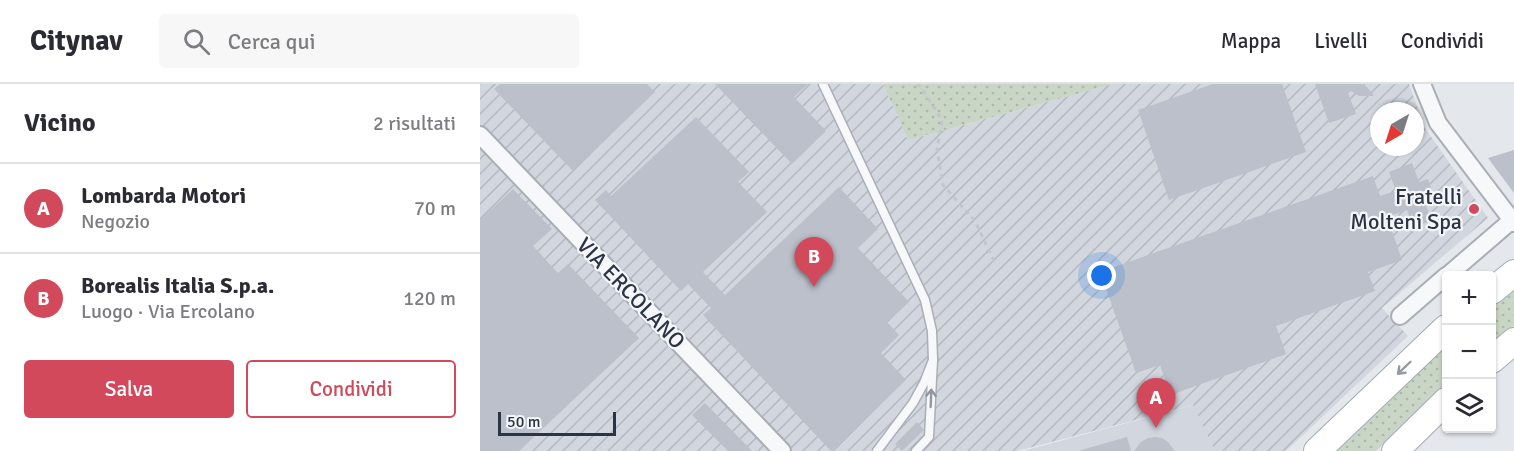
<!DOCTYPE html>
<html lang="it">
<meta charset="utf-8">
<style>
body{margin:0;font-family:Signika,sans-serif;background:#f7f7f7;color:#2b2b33}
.controls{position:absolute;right:18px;bottom:18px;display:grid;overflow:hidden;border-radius:6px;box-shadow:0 2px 4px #0004}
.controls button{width:54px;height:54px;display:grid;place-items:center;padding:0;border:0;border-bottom:2px solid #e1e1e2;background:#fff;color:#2b2b33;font:30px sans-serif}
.compass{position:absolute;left:890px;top:18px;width:54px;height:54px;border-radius:50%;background:#fff;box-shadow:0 2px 4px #0004;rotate:219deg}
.scale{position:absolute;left:18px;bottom:15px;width:118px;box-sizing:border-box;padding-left:6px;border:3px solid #2b3445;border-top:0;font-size:16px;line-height:21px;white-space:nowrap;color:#2b3445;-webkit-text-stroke:4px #f4f6f9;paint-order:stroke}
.you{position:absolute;left:622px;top:192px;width:21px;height:21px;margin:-15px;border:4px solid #fff;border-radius:50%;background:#1a73e8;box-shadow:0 0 0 9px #1a73e833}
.badge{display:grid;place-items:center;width:39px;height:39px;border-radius:50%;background:#d1495b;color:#fff;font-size:20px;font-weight:700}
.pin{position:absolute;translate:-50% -50px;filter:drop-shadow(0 2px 3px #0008)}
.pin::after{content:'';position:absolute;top:32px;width:21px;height:18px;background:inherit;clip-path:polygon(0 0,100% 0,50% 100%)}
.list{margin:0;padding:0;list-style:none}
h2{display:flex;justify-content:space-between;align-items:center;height:78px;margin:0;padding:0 24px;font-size:26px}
h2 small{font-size:20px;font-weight:400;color:#7c7c81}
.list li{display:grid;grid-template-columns:39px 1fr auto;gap:18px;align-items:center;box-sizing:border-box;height:90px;padding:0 24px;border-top:2px solid #e1e1e2}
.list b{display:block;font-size:22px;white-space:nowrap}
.list p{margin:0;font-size:20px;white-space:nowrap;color:#7c7c81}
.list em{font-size:20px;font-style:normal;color:#7c7c81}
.actions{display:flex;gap:12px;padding:18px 24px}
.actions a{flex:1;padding:14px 0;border:2px solid #d1495b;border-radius:6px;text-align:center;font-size:21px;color:#d1495b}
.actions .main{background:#d1495b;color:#fff}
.icon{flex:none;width:33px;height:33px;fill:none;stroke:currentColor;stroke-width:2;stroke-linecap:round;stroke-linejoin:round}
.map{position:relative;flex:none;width:1034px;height:367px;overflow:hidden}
header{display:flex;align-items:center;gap:36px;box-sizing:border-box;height:84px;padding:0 30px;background:#fff;border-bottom:2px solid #e1e1e2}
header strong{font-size:28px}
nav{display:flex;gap:33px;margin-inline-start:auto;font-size:21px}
.search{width:420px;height:54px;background:#f7f7f7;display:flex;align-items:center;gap:15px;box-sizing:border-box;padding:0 21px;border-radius:6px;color:#7c7c81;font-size:22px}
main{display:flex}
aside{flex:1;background:#fff}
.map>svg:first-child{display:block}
.built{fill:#d2d6de}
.industrial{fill:url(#industrial-furrows);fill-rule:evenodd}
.grass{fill:url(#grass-dots)}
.building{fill:#bbc0ca}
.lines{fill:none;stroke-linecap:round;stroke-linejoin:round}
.lane-casing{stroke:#a9aeb7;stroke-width:11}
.street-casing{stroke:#a9aeb7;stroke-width:20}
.primary-casing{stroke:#a3abb8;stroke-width:28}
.path{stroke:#c2c5cb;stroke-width:3;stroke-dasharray:4.5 4.5;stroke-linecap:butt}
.lane{stroke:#f7f8fa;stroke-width:8}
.street{stroke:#f7f8fa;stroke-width:16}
.primary{stroke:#fff;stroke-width:26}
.oneway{stroke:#959aa2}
.oneway2{stroke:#9196a0}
.poi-dot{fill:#d1495b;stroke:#f4f6f9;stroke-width:2}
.labels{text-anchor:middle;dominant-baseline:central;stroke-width:4.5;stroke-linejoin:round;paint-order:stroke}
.poi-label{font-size:22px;fill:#2b3445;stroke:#f4f6f9;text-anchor:end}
.street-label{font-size:22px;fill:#2b3445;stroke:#f4f6f9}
</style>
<header>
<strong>Citynav</strong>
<div class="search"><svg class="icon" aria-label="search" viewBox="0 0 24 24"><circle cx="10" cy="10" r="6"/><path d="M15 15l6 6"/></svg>Cerca qui</div>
<nav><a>Mappa</a><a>Livelli</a><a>Condividi</a></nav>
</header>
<main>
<aside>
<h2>Vicino<small>2 risultati</small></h2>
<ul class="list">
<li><span class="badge">A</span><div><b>Lombarda Motori</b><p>Negozio</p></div><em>70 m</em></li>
<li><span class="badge">B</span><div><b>Borealis Italia S.p.a.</b><p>Luogo · Via Ercolano</p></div><em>120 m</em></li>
</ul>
<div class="actions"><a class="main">Salva</a><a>Condividi</a></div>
</aside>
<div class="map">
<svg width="1034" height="367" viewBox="0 0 1034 367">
<defs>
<pattern id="industrial-furrows" width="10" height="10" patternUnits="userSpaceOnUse" patternTransform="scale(1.5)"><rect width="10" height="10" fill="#d2d6de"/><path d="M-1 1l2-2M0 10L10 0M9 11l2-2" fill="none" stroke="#b4b8c0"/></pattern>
<pattern id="grass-dots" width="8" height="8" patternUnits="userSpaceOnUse" patternTransform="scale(1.5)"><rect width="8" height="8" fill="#c9d6c5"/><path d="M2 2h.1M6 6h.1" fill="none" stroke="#adb8ab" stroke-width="1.8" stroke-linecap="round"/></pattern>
</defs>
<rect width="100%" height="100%" fill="#e4e7ec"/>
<!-- built -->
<polygon class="built" points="714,321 735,367 543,367"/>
<!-- industrial -->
<path class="industrial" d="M0,0H403L428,56L633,0H929L945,44L1008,134L902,224L928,252L806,367H735L713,321L537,367H0ZM899,27H935V63H899Z"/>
<!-- grass -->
<g class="grass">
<polygon points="403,0 633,0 428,56"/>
<polygon points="1034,199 1034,242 1012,261 1012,218"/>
<polygon points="966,256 966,300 896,367 850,367"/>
</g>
<!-- building -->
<g class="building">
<polygon points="20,0 167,0 175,8 93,87 14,5"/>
<polygon points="235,0 328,0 314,13 346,47 312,80"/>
<polygon points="733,0 802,0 826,68 689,116 658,26"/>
<polygon points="835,0 881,0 887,3 894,12 879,12 875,10 872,7 868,9 876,30 849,39"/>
<polygon points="216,33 269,88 258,98 287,128 223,188 245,211 359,103 398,145 378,164 429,218 407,238 419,251 401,269 426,296 351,367 223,231 231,224 208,200 201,207 115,116 126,106 131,112"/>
<polygon points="1034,66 1034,109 1008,74"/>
<polygon points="932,79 939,98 948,95 956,117 946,121 951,137 933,143 927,126 907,133 922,176 888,188 895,207 796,242 806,270 690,311 680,281 656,289 620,188 893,92 900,112 916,107 909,88"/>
<polygon points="33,105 72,145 53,162 78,189 88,180 159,254 39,367 0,367 0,136"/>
<polygon points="225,319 272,367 248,367 212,331"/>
<polygon points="437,338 444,346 422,367 415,360"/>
<polygon points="647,353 651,367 601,367 601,366"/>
<polygon points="675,353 682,354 688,358 695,367 654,367 661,358 668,354"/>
</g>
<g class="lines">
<!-- lane casing -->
<g class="lane-casing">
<g id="lane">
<polyline points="343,0 445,216 452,247 453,276"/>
<polyline points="397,367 433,319 444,299 453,276 449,353 436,367"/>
</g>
</g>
<!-- street casing -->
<g class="street-casing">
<g id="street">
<polyline points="942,0 958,39 1034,139"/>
<polyline points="0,51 302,367"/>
<polyline points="967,192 1032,136"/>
<polyline points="920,232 966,192"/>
</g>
</g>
<!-- primary casing -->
<g class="primary-casing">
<g id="primary">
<polyline points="1012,207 1034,189"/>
<polyline points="1012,276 1034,257"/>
<polyline points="837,367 966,244"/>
<polyline points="915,367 966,317"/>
</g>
</g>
<!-- path -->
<polyline class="path" points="437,0 442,5 462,36 457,65 463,101 495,137 514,177"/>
<!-- lane -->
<use href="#lane" class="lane"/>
<!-- street -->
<use href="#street" class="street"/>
<!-- primary -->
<use href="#primary" class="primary"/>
</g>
<!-- one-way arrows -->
<defs><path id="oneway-shaft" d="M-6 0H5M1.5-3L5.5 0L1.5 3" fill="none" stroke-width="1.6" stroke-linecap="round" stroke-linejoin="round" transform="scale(1.5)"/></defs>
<use class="oneway" href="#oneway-shaft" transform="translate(924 284) rotate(136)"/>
<use class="oneway2" href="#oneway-shaft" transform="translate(451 314) rotate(-88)"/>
<!-- markers -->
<circle class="poi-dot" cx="994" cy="125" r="6"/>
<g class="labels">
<!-- poi labels -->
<g class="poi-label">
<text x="982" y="112">Fratelli<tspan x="982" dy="25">Molteni Spa</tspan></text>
</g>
<!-- street labels -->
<g class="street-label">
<text transform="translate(151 209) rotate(46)">VIA ERCOLANO</text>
</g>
</g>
</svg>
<div class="controls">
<button>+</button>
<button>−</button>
<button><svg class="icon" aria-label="layers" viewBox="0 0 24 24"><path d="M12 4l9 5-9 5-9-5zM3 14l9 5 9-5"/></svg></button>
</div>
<svg class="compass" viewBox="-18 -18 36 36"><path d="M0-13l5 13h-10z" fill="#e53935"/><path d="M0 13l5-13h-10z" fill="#7c7c81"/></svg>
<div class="scale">50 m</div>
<div class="you"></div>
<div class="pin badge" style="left:676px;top:344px">A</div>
<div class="pin badge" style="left:334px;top:203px">B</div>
</div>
</main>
